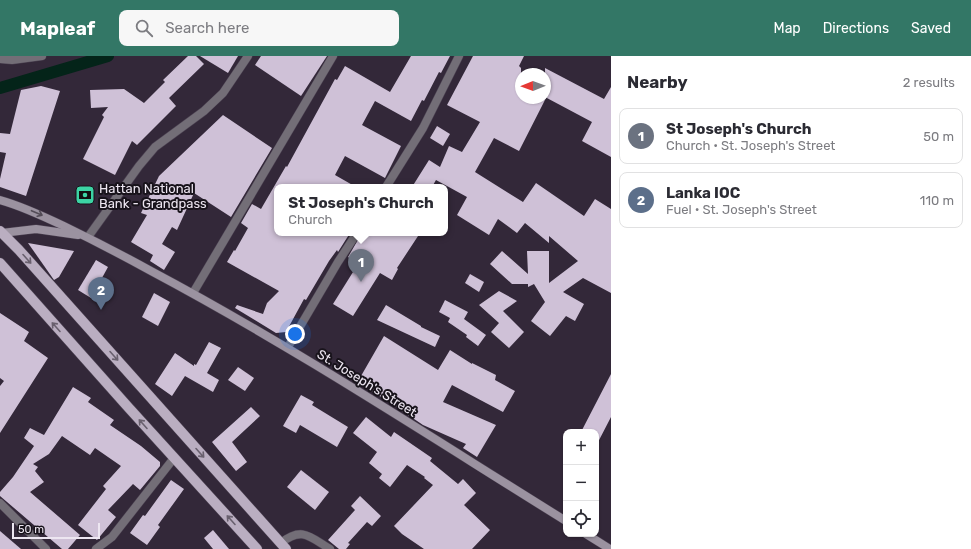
<!DOCTYPE html>
<meta charset="utf-8">
<style>
body{margin:0;font-family:Rubik,sans-serif;background:#f7f7f7;color:#2b2b33}
.controls{position:absolute;right:12px;bottom:12px;display:grid;overflow:hidden;border-radius:8px;box-shadow:0 1px 3px #0004}
.controls button{width:36px;height:36px;display:grid;place-items:center;padding:0;border:0;border-bottom:1px solid #e1e1e2;background:#fff;color:#2b2b33;font:20px sans-serif}
.compass{position:absolute;left:515px;top:12px;width:36px;height:36px;border-radius:50%;background:#fff;box-shadow:0 1px 3px #0004;rotate:269deg}
.scale{position:absolute;left:12px;bottom:10px;width:88px;box-sizing:border-box;padding-left:4px;border:2px solid #ede6f1;border-top:0;font-size:11px;line-height:14px;white-space:nowrap;color:#ede6f1;-webkit-text-stroke:3px #18131b;paint-order:stroke}
.you{position:absolute;left:295px;top:278px;width:14px;height:14px;margin:-10px;border:3px solid #fff;border-radius:50%;background:#1a73e8;box-shadow:0 0 0 6px #1a73e833}
.badge{display:grid;place-items:center;width:26px;height:26px;border-radius:50%;background:#376;color:#fff;font-size:13px;font-weight:700}
.pin{position:absolute;translate:-50% -33px;filter:drop-shadow(0 1px 2px #0008)}
.pin::after{content:'';position:absolute;top:21px;width:14px;height:12px;background:inherit;clip-path:polygon(0 0,100% 0,50% 100%)}
.popup{position:absolute;left:274px;top:128px;width:174px;height:52px;box-sizing:border-box;display:grid;place-content:center;border-radius:8px;background:#fff;filter:drop-shadow(0 1px 3px #0005);font-size:13px;white-space:nowrap;color:#7c7c81}
.popup b{font-size:15px;color:#2b2b33}
.popup::after{content:'';position:absolute;left:50%;top:100%;margin-left:-8px;border:8px solid transparent;border-top-color:#fff}
.list{margin:0;padding:0;list-style:none}
h2{display:flex;justify-content:space-between;align-items:center;height:52px;margin:0;padding:0 16px;font-size:17px}
h2 small{font-size:13px;font-weight:400;color:#7c7c81}
.list li{display:grid;grid-template-columns:26px 1fr auto;gap:12px;align-items:center;box-sizing:border-box;height:56px;margin:0 8px 8px;padding:0 8px;border:1px solid #e1e1e2;border-radius:8px}
.list b{display:block;font-size:15px;white-space:nowrap}
.list p{margin:0;font-size:13px;white-space:nowrap;color:#7c7c81}
.list em{font-size:13px;font-style:normal;color:#7c7c81}
.icon{flex:none;width:22px;height:22px;fill:none;stroke:currentColor;stroke-width:2;stroke-linecap:round;stroke-linejoin:round}
.map{position:relative;flex:none;width:611px;height:493px;overflow:hidden}
header{display:flex;align-items:center;gap:24px;box-sizing:border-box;height:56px;padding:0 20px;background:#376;color:#fff}
header strong{font-size:19px}
nav{display:flex;gap:22px;margin-inline-start:auto;font-size:14px}
.search{width:280px;height:36px;background:#f7f7f7;display:flex;align-items:center;gap:10px;box-sizing:border-box;padding:0 14px;border-radius:8px;color:#7c7c81;font-size:15px}
main{display:flex}
aside{flex:1;background:#fff}
.map>svg:first-child{display:block}
.lines{fill:none;stroke-linecap:round;stroke-linejoin:round}
.canal{stroke:#042419;stroke-width:12}
.building{fill:#cfc1d7}
.minor-casing{stroke:#4d4353;stroke-width:9}
.tertiary-casing{stroke:#4d4353;stroke-width:9}
.secondary-casing{stroke:#4d4353;stroke-width:9}
.primary-casing{stroke:#4d4353;stroke-width:11}
.minor{stroke:#736e77;stroke-width:8}
.tertiary{stroke:#736e77;stroke-width:8}
.secondary{stroke:#9b92a0;stroke-width:8}
.primary{stroke:#baaec1;stroke-width:10}
.oneway{stroke:#534c57}
.oneway2{stroke:#69606e}
.labels{text-anchor:middle;dominant-baseline:central;stroke-width:4;stroke-linejoin:round;paint-order:stroke}
.poi-label{font-size:13px;fill:#ede6f1;stroke:#18131b;text-anchor:start}
.street-label{font-size:13px;fill:#ede6f1;stroke:#18131b}
</style>
<header>
<strong>Mapleaf</strong>
<div class="search"><svg class="icon" aria-label="search" viewBox="0 0 24 24"><circle cx="10" cy="10" r="6"/><path d="M15 15l6 6"/></svg>Search here</div>
<nav><a>Map</a><a>Directions</a><a>Saved</a></nav>
</header>
<main>
<div class="map">
<svg width="611" height="493" viewBox="0 0 611 493">
<rect width="100%" height="100%" fill="#332839"/>
<g class="lines">
<!-- canal -->
<polyline class="canal" points="0,32 108,0"/>
</g>
<!-- building -->
<g class="building">
<polygon points="188,0 196,0 204,8 169,42 176,50 137,89 132,85 115,119 83,103 104,61 102,59 108,51 91,52 90,34 124,33 144,47 165,26 163,24"/>
<polygon points="200,0 238,0 228,17"/>
<polygon points="261,0 327,0 301,40 255,9"/>
<polygon points="411,0 450,0 441,17 439,16 424,45 422,44 411,65 375,45 362,69 401,90 385,122 345,100 335,119 356,131 277,131 277,177 350,177 338,196 337,194 329,205 306,244 304,243 286,276 276,277 235,252 237,249 263,258 267,247 279,235 227,206 234,194 235,195 248,172 241,167 252,148 261,153 286,110 287,111 335,23 337,24 345,10 390,36"/>
<polygon points="473,0 524,0 519,10 521,12 521,42 546,42 519,95 494,82 475,116 523,146 536,127 584,160 595,143 611,153 611,237 583,222 563,236 584,248 575,265 566,260 550,280 531,265 545,246 534,228 528,231 528,228 512,228 490,208 502,195 528,218 527,195 549,195 549,227 578,205 549,180 549,187 525,167 517,177 498,163 489,179 457,159 467,141 436,124 432,131 412,131 429,104 440,111 449,90 462,96 480,66 447,49"/>
<polygon points="545,12 604,43 611,31 611,101 582,85 592,66 545,41"/>
<polygon points="41,30 60,35 26,140 0,131 0,123 6,97 0,96 0,77 10,78 21,34"/>
<polygon points="223,59 272,92 231,161 194,137 177,174 172,171 162,188 175,196 164,214 150,205 153,199 131,186 147,159 141,157 159,120"/>
<polygon points="437,70 450,78 443,90 430,82"/>
<polygon points="362,177 420,177 397,212 398,213 392,224 380,217 353,260 333,248 358,208 348,201"/>
<polygon points="28,187 74,195 59,221 54,224"/>
<polygon points="96,204 108,211 91,242 78,234"/>
<polygon points="470,218 484,226 479,236 465,227"/>
<polygon points="499,235 517,245 503,255 524,276 509,292 491,276 499,267 479,249"/>
<polygon points="154,237 170,246 158,270 142,261"/>
<polygon points="445,244 468,256 464,263 486,279 478,290 466,281 467,279 448,266 450,262 439,256"/>
<polygon points="386,249 421,270 421,271 440,280 435,291 377,264"/>
<polygon points="0,257 29,276 24,285 48,302 0,377 0,330 4,325 0,322"/>
<polygon points="384,280 438,314 450,294 472,308 472,307 496,319 495,324 515,335 503,356 452,329 443,346 496,369 477,401 463,392 466,388 423,369 383,342 357,327"/>
<polygon points="209,286 221,292 207,317 219,324 213,336 185,320 172,340 155,328 175,297 194,310 194,308 196,309"/>
<polygon points="238,311 254,322 245,335 228,324"/>
<polygon points="611,318 611,361 596,390 596,376 581,376"/>
<polygon points="73,331 91,342 88,346 114,364 110,369 141,390 160,406 160,410 140,434 133,428 108,454 116,461 97,484 78,469 106,433 103,430 121,410 95,392 90,399 62,380 49,398 33,408 38,411 35,415 44,426 30,436 80,479 68,493 62,493 0,440 0,436 13,421 34,390 24,382 30,372 44,379"/>
<polygon points="301,339 314,346 312,349 348,371 337,391 300,369 296,377 283,370"/>
<polygon points="251,351 260,360 232,386 247,406 236,415 212,386"/>
<polygon points="366,361 391,381 394,376 432,402 430,405 458,428 463,423 476,437 464,449 490,474 472,493 424,493 402,478 394,470 433,429 424,422 425,421 407,409 390,431 379,422 382,418 369,407 377,396 353,377"/>
<polygon points="301,414 329,436 315,454 287,431"/>
<polygon points="171,424 184,433 158,469 160,471 147,489 130,477 143,459 145,460"/>
<polygon points="360,440 381,460 372,470 367,466 348,487 350,488 346,493 339,493 328,484 355,454 351,450"/>
<polygon points="213,474 229,493 213,493 204,482"/>
<polygon points="0,475 21,493 0,493"/>
</g>
<g class="lines">
<!-- minor casing -->
<g class="minor-casing">
<g id="minor">
<polyline points="0,3 12,4 42,0"/>
<polyline points="386,131 423,72 459,0"/>
<polyline points="88,181 139,110 155,91 204,55 223,37 248,0"/>
<polyline points="193,237 333,0"/>
<polyline points="288,291 338,206 357,177"/>
<polyline points="0,447 46,493"/>
<polyline points="96,493 112,481 174,402"/>
</g>
</g>
<!-- tertiary casing -->
<g class="tertiary-casing">
<path id="tertiary" d="M281,487C302,470 310,481 330,493"/>
</g>
<!-- secondary casing -->
<g class="secondary-casing">
<g id="secondary">
<path d="M0,144C22,150 43,160 64,170C93,184 122,199 151,215C294,291 429,380 566,465"/>
<polyline points="2,177 36,173 78,179"/>
<polyline points="586,478 610,493"/>
</g>
</g>
<!-- primary casing -->
<g class="primary-casing">
<g id="primary">
<polyline points="0,175 19,194 286,493"/>
<polyline points="0,207 128,351 257,493"/>
</g>
</g>
<!-- minor -->
<use href="#minor" class="minor"/>
<!-- tertiary -->
<use href="#tertiary" class="tertiary"/>
<!-- secondary -->
<use href="#secondary" class="secondary"/>
<!-- primary -->
<use href="#primary" class="primary"/>
</g>
<!-- one-way arrows -->
<defs><path id="oneway-shaft" d="M-6 0H5M1.5-3L5.5 0L1.5 3" fill="none" stroke-width="1.6" stroke-linecap="round" stroke-linejoin="round"/></defs>
<use class="oneway" href="#oneway-shaft" transform="translate(37 157) rotate(23)"/>
<g class="oneway2">
<use href="#oneway-shaft" transform="translate(27 203) rotate(48)"/>
<use href="#oneway-shaft" transform="translate(56 271) rotate(-132)"/>
<use href="#oneway-shaft" transform="translate(114 300) rotate(48)"/>
<use href="#oneway-shaft" transform="translate(143 368) rotate(-132)"/>
<use href="#oneway-shaft" transform="translate(200 397) rotate(48)"/>
<use href="#oneway-shaft" transform="translate(231 464) rotate(-132)"/>
</g>
<!-- icons -->
<defs>
<g id="bank-square" transform="scale(1)"><rect x="-9" y="-9" width="18" height="18" rx="4" fill="#3cd4a4" stroke="#18131b"/><path d="M-6-4H6V4H-6ZM0-2.3a2.3 2.3 0 1 0 0 4.6a2.3 2.3 0 1 0 0-4.6Z" fill="#111"/></g>
</defs>
<g fill-rule="evenodd">
<use href="#bank-square" x="85" y="139"/>
</g>
<g class="labels">
<!-- poi labels -->
<g class="poi-label">
<text x="99" y="132">Hattan National<tspan x="99" dy="15">Bank - Grandpass</tspan></text>
</g>
<!-- street labels -->
<g class="street-label">
<text transform="translate(367 327) rotate(32)">St. Joseph's Street</text>
</g>
</g>
</svg>
<div class="controls">
<button>+</button>
<button>−</button>
<button><svg class="icon" aria-label="locate" viewBox="0 0 24 24"><circle cx="12" cy="12" r="6"/><path d="M12 2v4M12 18v4M2 12h4M18 12h4"/></svg></button>
</div>
<svg class="compass" viewBox="-18 -18 36 36"><path d="M0-13l5 13h-10z" fill="#e53935"/><path d="M0 13l5-13h-10z" fill="#7c7c81"/></svg>
<div class="scale">50 m</div>
<div class="you"></div>
<div class="pin badge" style="left:361px;top:226px;background:#6b7280">1</div>
<div class="popup"><b>St Joseph's Church</b>Church</div>
<div class="pin badge" style="left:101px;top:254px;background:#5c6f8a">2</div>
</div>
<aside>
<h2>Nearby<small>2 results</small></h2>
<ul class="list">
<li><span class="badge" style="background:#6b7280">1</span><div><b>St Joseph's Church</b><p>Church · St. Joseph's Street</p></div><em>50 m</em></li>
<li><span class="badge" style="background:#5c6f8a">2</span><div><b>Lanka IOC</b><p>Fuel · St. Joseph's Street</p></div><em>110 m</em></li>
</ul>
</aside>
</main>
